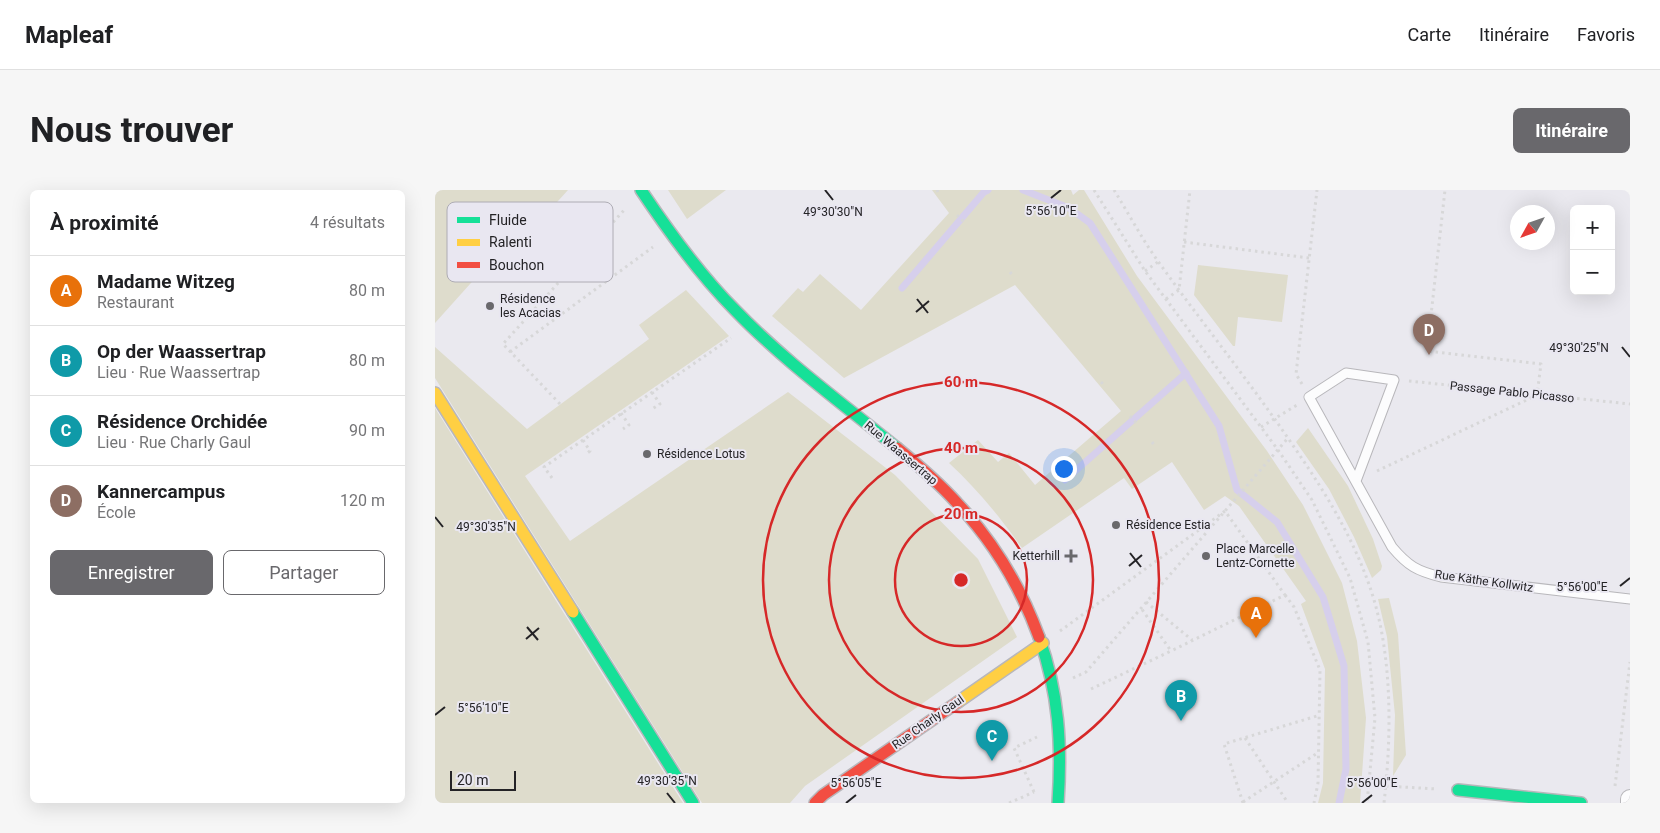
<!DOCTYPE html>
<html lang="fr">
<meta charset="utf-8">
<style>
body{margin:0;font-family:Roboto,sans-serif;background:#f6f6f6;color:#202124}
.controls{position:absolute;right:15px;top:15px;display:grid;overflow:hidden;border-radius:8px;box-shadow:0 5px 20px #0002}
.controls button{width:45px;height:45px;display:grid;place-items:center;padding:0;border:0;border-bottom:1px solid #e0e0e0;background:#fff;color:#202124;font:25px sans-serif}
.compass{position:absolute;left:1075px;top:15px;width:45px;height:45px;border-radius:50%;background:#fff;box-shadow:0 5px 20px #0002;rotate:230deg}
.scale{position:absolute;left:15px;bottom:12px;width:66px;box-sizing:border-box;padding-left:5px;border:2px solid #242326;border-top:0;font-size:14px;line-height:18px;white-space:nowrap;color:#242326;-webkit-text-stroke:4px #e9e7f1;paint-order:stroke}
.you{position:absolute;left:628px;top:278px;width:18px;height:18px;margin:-12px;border:4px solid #fff;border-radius:50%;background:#1a73e8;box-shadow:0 0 0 8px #1a73e833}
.badge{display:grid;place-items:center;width:32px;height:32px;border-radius:50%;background:#69686c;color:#fff;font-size:16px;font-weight:700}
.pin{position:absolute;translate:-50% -41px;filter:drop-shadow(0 1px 2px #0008)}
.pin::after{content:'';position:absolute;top:26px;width:18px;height:15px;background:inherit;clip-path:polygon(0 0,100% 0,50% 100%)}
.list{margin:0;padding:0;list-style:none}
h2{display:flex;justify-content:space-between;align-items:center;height:65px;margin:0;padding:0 20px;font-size:21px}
h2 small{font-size:16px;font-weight:400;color:#757577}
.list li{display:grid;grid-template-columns:32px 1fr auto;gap:15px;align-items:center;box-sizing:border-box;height:70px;padding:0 20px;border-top:1px solid #e0e0e0}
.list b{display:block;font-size:19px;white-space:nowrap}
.list p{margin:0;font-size:16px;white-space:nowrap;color:#757577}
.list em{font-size:16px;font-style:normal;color:#757577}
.actions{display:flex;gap:10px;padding:15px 20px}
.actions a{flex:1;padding:11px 0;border:1px solid #69686c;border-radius:8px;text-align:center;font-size:18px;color:#69686c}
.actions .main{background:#69686c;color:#fff}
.map{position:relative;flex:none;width:1195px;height:613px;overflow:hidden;border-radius:8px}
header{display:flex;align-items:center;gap:30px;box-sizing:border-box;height:70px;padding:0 25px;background:#fff;border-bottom:1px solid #e0e0e0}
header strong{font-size:24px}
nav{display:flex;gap:28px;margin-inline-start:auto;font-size:18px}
.intro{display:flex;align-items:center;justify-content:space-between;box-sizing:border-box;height:120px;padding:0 30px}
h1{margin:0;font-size:35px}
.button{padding:12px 22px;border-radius:8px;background:#69686c;color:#fff;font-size:18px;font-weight:700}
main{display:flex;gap:30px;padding:0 30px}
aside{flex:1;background:#fff;border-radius:8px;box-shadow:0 5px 20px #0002}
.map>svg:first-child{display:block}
.green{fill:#dedccc}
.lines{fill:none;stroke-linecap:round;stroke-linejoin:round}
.stream{stroke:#d6cfec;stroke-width:7}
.lane-casing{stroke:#b8b7bb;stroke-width:11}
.street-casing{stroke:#b8b7bb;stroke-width:20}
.fast-casing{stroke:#b8b7bb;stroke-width:14}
.slow-casing{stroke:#b8b7bb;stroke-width:14}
.jam-casing{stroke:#b8b7bb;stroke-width:14}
.path{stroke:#d7d7d8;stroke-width:3;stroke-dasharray:2.5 4;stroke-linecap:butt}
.lane{stroke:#fcfcfd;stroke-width:9}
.street{stroke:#fcfcfd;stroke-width:18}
.fast{stroke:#16e098;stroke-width:11}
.slow{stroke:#ffcf43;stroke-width:11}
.jam{stroke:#f24e42;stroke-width:11}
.ticks{fill:none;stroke:#242326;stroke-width:2}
.ring{fill:none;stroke:#d62828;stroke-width:2.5}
.poi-dot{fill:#69686c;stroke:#e9e7f1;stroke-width:2}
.labels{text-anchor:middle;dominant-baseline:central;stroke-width:4;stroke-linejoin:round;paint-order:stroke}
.poi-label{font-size:12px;fill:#242326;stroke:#e9e7f1;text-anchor:start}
.street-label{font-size:12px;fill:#242326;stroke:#e9e7f1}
.key{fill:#e9e7f1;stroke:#aeacb4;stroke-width:1}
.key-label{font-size:14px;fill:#242326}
.ticks-label{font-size:12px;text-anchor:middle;fill:#242326;stroke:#e9e7f1;stroke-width:4;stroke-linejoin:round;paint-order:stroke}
.centre{fill:#d62828;stroke:#e9e7f1;stroke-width:2.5}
.ring-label{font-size:15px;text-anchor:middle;font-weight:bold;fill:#d62828;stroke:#e9e7f1;stroke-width:4;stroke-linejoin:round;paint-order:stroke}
</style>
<header>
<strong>Mapleaf</strong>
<nav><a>Carte</a><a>Itinéraire</a><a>Favoris</a></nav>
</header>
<div class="intro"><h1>Nous trouver</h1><a class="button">Itinéraire</a></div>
<main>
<aside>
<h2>À proximité<small>4 résultats</small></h2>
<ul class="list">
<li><span class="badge" style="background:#e8710a">A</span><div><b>Madame Witzeg</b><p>Restaurant</p></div><em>80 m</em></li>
<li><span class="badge" style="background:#0f9aa8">B</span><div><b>Op der Waassertrap</b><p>Lieu · Rue Waassertrap</p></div><em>80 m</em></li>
<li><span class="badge" style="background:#0f9aa8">C</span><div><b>Résidence Orchidée</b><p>Lieu · Rue Charly Gaul</p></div><em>90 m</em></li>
<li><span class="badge" style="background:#8d6e63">D</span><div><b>Kannercampus</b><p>École</p></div><em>120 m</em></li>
</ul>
<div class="actions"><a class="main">Enregistrer</a><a>Partager</a></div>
</aside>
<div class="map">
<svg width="1195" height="613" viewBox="0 0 1195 613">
<rect width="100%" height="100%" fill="#eae9ef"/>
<!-- green -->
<g class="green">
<polygon points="0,0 133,0 114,21 106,15 0,133"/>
<polygon points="233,0 291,0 252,29"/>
<path d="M497,0H636L638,5L644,0H649L702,86L832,261L868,315L907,393L922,451L931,528L925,613H883L888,593L890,479L866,414L871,411L804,316L790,306L769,320L737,272L697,299L689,288L587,358C565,327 542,299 514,273L543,250L563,272L574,263L600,295L686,221L580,95L409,188L337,126L363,98L368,102L385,84L426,120L514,23Z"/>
<polygon points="763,75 853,85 847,132 803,127 800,156 798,156 759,105"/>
<polygon points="251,100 294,146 90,286 135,351 353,202 460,285 543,369 582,447 370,596 355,613 267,613 0,188 0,157 92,239 214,149 204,135"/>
<polygon points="0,218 248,613 0,613"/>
<polygon points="873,238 913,296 938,349 947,376 946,380 937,388 919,347 894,299 861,252"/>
<polygon points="954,408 963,444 971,565 958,586 960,525 952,447 943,409"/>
</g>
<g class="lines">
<!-- stream -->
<g class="stream">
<polyline points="588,0 634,18 655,33 784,236 802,300 842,332 888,407 909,476 911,579 904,613"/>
<polyline points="467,98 549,2 553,0"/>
<polyline points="630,290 751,183"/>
</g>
<!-- lane casing -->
<g class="lane-casing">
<path id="lane" d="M921,291L959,190L911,183L874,207L957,357C973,376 982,381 1006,387L1195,409"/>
</g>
<!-- street casing -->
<g class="street-casing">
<polyline id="street" points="1195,613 1195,609"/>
</g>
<!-- fast casing -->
<g class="fast-casing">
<g id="fast">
<path d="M206,0C234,42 264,84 300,120C349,171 407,213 462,258"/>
<polyline points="138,422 258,613"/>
<path d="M604,447C624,503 627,555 623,613"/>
<polyline points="1023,600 1146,613"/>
</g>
</g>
<!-- slow casing -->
<g class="slow-casing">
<g id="slow">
<polyline points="0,203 138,422"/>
<polyline points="523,512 608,453"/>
</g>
</g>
<!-- jam casing -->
<g class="jam-casing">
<g id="jam">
<path d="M462,258C483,275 504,293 522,313C558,351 586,398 604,447"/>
<polyline points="380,613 388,605 523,512"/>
</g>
</g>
<!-- path -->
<g class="path">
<polyline points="502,0 503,2"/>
<polyline points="659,0 710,81 843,260 877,310 915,388 933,452 940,528 932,613"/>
<path d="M679,0C694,24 708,51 725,74C768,134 815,192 857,254C886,296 914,340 932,389C958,457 957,542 949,613"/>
<polyline points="522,25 531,34"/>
<polyline points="749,52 874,68"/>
<polyline points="710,81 723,72"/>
<polyline points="575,82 578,86"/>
<polyline points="731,109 744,100 755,0"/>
<polyline points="75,162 218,57"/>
<polyline points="974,191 1195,214"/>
<polyline points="666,192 669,195"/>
<polyline points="867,194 861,184 882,0"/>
<polyline points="217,202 225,214 217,219"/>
<polyline points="125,214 68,154 191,18"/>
<polyline points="186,223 194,235 188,239"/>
<polyline points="695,226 703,235"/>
<polyline points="826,237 862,215"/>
<polyline points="148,250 155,261 151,264"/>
<polyline points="717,252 720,256"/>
<polyline points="942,281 1102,205 1106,174 992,161 1010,0"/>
<polyline points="117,288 109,277 296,148"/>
<polyline points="850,405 859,417 885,480 883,593 879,613"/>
<polyline points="711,412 757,450"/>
<polyline points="625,441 790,321 850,405 736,461"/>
<polyline points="638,488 651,482 853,248"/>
<polyline points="656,499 736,461 706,418"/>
<polyline points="810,548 853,613"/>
<polyline points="951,596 1002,599"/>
<polyline points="1180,596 1195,472"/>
<polyline points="599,602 579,558 602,547"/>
<polyline points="808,612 884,562"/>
<polyline points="574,613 599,602"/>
<polyline points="808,613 789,554 885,525"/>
</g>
<!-- lane -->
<use href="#lane" class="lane"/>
<!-- street -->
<use href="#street" class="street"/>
<!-- fast -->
<use href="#fast" class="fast"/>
<!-- slow -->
<use href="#slow" class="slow"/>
<!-- jam -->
<use href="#jam" class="jam"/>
</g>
<!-- ticks -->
<path class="ticks" d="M390,0L398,10M616,8L626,0M482,109L493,123M481,122L494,111M1187,157L1195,167M0,327L8,337M695,363L706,377M694,376L707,365M1185,396L1195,388M92,437L103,450M91,449L104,438M0,525L10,517M232,603L240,613M411,613L421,605M927,613L937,605"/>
<!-- distance rings -->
<g class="ring">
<circle cx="526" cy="390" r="66"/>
<circle cx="526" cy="390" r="132"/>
<circle cx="526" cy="390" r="198"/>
</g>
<!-- markers -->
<g class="poi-dot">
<circle cx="55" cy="116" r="5"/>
<circle cx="212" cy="264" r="5"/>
<circle cx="681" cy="335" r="5"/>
<path d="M633.5 358.5h5v5h5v5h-5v5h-5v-5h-5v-5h5z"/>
<circle cx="771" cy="366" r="5"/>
</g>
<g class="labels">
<!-- poi labels -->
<g class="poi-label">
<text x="65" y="109">Résidence<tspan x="65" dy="14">les Acacias</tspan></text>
<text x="222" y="264">Résidence Lotus</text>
<text x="691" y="335">Résidence Estia</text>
<text x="781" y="359">Place Marcelle<tspan x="781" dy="14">Lentz-Cornette</tspan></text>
<text x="625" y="366" text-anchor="end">Ketterhill</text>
</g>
<!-- street labels -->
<g class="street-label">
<text transform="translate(1077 202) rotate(6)">Passage Pablo Picasso</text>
<text transform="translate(466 263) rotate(40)">Rue Waassertrap</text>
<text transform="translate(1049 391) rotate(8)">Rue Käthe Kollwitz</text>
<text transform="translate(493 532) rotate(-35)">Rue Charly Gaul</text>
</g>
</g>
<!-- legend -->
<rect x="12" y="12" width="166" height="80" rx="8" class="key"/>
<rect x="22" y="27" width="23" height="6" fill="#16e098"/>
<rect x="22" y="49" width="23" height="7" fill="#ffcf43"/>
<rect x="22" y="72" width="23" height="6" fill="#f24e42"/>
<g class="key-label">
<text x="54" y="35">Fluide</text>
<text x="54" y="57">Ralenti</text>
<text x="54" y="80">Bouchon</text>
</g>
<g class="ticks-label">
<text x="616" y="25">5°56'10"E</text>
<text x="398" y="26">49°30'30"N</text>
<text x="1144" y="162">49°30'25"N</text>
<text x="51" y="341">49°30'35"N</text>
<text x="1147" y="401">5°56'00"E</text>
<text x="48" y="522">5°56'10"E</text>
<text x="232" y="595">49°30'35"N</text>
<text x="421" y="597">5°56'05"E</text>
<text x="937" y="597">5°56'00"E</text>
</g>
<circle cx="526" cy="390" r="8" class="centre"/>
<g class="ring-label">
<text x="526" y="197">60 m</text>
<text x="526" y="263">40 m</text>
<text x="526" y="329">20 m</text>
</g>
</svg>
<div class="controls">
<button>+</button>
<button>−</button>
</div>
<svg class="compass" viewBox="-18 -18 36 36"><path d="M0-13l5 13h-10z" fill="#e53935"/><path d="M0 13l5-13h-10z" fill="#757577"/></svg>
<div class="scale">20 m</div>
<div class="you"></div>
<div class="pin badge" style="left:821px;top:448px;background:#e8710a">A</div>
<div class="pin badge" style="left:746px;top:531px;background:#0f9aa8">B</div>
<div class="pin badge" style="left:557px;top:571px;background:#0f9aa8">C</div>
<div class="pin badge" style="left:994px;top:165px;background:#8d6e63">D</div>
</div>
</main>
